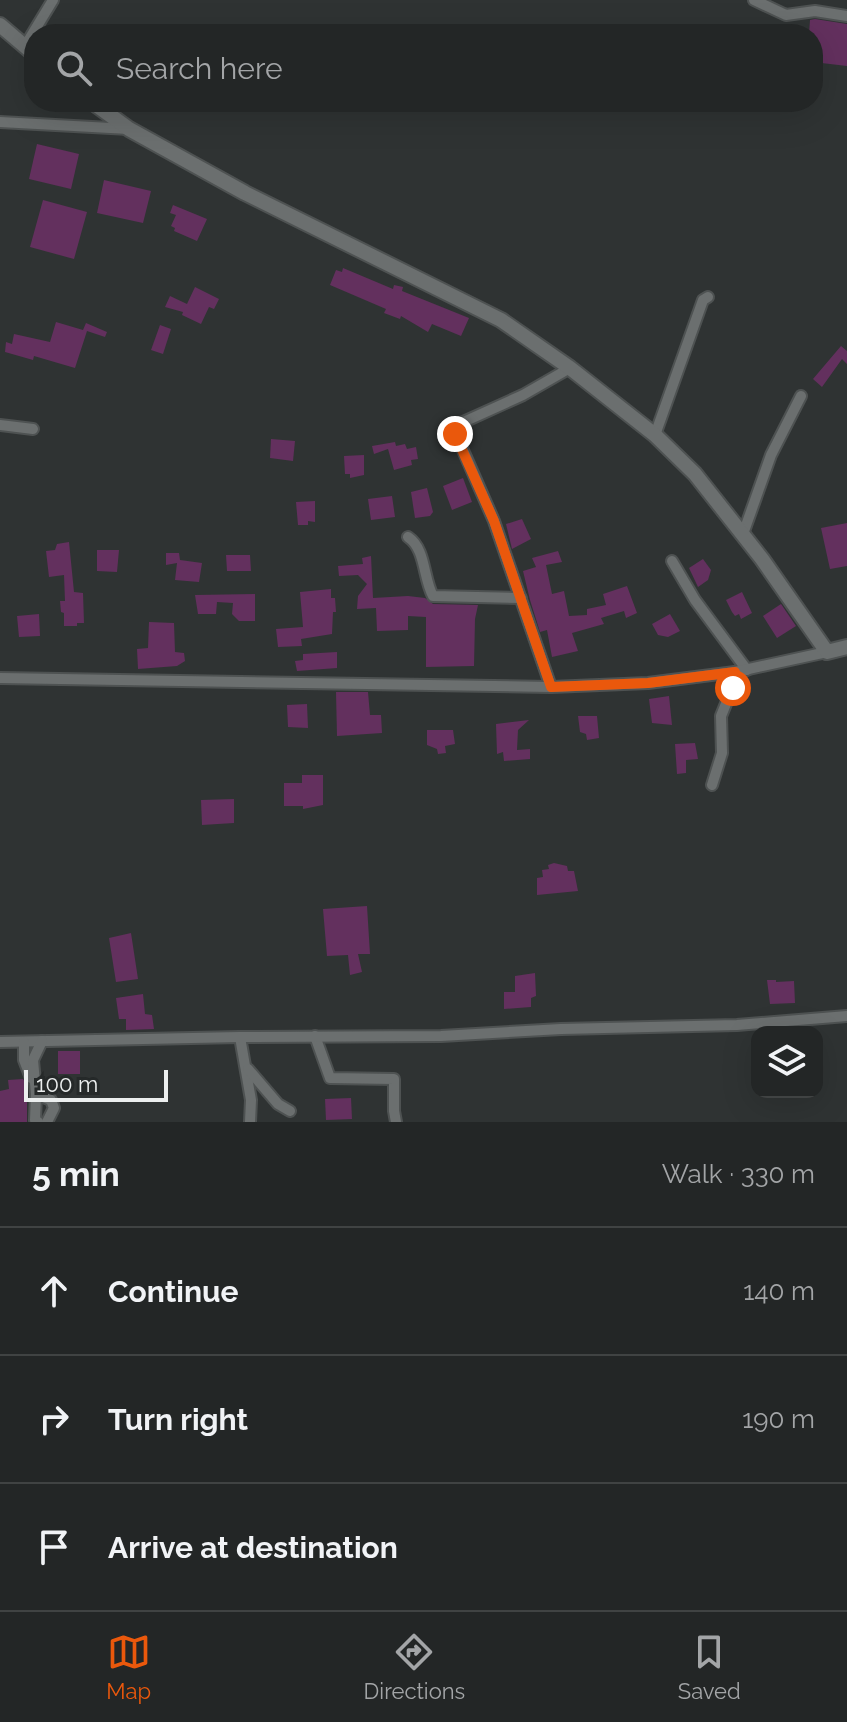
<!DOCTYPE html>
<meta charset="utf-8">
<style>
body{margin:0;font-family:Raleway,sans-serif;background:#2b2e2e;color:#f1f3f6}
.controls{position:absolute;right:24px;bottom:24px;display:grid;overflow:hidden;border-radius:16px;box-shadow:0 8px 32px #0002}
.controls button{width:72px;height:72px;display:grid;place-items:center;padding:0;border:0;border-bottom:2px solid #404343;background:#232626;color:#f1f3f6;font:40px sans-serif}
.scale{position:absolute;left:24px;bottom:20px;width:144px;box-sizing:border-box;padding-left:8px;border:4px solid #ecefef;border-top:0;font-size:22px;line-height:28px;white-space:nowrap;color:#ecefef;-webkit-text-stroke:6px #252929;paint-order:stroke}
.stop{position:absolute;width:24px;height:24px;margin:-18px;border:6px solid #ea580c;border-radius:50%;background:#fff}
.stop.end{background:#ea580c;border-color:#fff;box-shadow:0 2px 8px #0008}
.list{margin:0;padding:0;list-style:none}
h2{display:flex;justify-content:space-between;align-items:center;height:104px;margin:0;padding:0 32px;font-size:34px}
h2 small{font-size:26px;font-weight:400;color:#a3a5a7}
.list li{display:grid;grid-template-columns:52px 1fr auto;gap:24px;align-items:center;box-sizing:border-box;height:128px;padding:0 32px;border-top:2px solid #404343}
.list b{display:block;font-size:30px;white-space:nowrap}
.list em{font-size:26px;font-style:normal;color:#a3a5a7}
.icon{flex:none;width:44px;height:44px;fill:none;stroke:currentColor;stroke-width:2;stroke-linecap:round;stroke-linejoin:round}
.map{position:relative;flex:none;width:847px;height:1122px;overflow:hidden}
.search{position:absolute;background:#232626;box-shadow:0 8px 32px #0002;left:24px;right:24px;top:24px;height:88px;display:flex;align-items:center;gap:20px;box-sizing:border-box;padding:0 28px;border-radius:32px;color:#a3a5a7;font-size:30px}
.sheet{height:488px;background:#232626}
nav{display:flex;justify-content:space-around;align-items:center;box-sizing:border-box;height:112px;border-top:2px solid #404343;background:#232626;font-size:22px;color:#a3a5a7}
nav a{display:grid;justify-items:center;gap:4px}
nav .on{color:#ea580c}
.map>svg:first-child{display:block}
.building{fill:#63305e}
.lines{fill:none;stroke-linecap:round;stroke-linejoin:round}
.minor-casing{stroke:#4e5252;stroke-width:14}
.secondary-casing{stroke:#4e5252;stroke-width:18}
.minor{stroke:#6b6f6f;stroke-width:10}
.secondary{stroke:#6b6f6f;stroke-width:14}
.route{stroke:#ea580c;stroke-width:10}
</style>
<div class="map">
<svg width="847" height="1122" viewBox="0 0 847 1122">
<rect width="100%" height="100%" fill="#2f3333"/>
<!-- building -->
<g class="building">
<polygon points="815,19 847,24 847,66 813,62 813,34 809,34 810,20"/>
<polygon points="37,144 79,154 71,189 29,179"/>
<polygon points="104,180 151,191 143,223 97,213"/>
<polygon points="43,200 87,212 74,259 30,247"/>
<polygon points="173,205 207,219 197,241 174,231 175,228 171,226 176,215 170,213"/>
<polygon points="343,268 393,289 394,285 403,287 402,291 469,318 461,336 432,324 428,332 401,316 400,319 384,313 386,309 330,285 336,270 342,272"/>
<polygon points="195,287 219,299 214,309 209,307 201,324 182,315 183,312 165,307 170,296 187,304"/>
<polygon points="56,322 83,330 86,323 107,332 105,337 87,331 75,368 34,356 33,360 5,352 6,342 12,344 14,334 50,342"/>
<polygon points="160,325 171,329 163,354 151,350"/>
<polygon points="841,346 847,351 847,364 842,359 822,387 813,379"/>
<polygon points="271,439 295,441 293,461 270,458"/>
<polygon points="395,442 396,446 405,444 407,449 416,447 418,459 411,460 412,465 394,470 388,449 374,454 372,446"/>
<polygon points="364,455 364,475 350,478 350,474 345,474 344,456"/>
<polygon points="463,478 472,502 452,510 443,486"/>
<polygon points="427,488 433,512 430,516 415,518 411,492"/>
<polygon points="392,496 395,517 371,520 368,499"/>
<polygon points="315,501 315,522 308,521 308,525 298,525 296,502"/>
<polygon points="522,519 531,539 512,549 506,524"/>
<polygon points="847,523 847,566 830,569 821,528"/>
<polygon points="69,542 74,592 83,593 84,623 77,623 77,626 64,626 64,613 61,612 60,601 65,601 64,575 49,577 46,551 55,550 57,544"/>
<polygon points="97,550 119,550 117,572 97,571"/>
<polygon points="558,551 562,562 546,565 552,594 564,591 569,616 587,615 587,609 606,605 603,594 627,586 637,613 626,618 624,611 601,618 604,624 572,633 578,651 552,657 547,630 540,632 530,600 523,571 536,567 532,558"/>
<polygon points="166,553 179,553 180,560 202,563 199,582 175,580 177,563 166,565"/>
<polygon points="226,555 250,555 251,571 227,571"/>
<polygon points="371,556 373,598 408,596 425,598 433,604 478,605 475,619 474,666 426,667 426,617 408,616 408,630 377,631 376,608 357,609 358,596 367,584 358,575 339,576 338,566 363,564 362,558"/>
<polygon points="703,559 711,570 708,580 698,587 689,568"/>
<polygon points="331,589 331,598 335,598 336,612 333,612 332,634 301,639 302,646 278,647 276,629 303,627 300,592"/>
<polygon points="742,592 752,613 741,619 739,614 735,616 732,612 726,600"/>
<polygon points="255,594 255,621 239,621 232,614 233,603 217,602 216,614 198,614 195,595"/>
<polygon points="781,604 796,626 777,638 763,616"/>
<polygon points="39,614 40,636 19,637 17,616"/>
<polygon points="670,614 680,631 668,637 658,635 652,624"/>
<polygon points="149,622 174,623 175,652 184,653 185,661 177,666 138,669 137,649 148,648"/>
<polygon points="337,652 337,668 297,671 295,661 303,660 303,654"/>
<polygon points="336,692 368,692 370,715 381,715 382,733 337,736"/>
<polygon points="669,696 672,725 652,723 649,699"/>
<polygon points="307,704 308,728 288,727 287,705"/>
<polygon points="578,716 597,716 599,738 587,740 586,734 580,732"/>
<polygon points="529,720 518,730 517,750 530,749 530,759 504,761 503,752 497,754 496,724"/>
<polygon points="427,730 453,730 455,744 445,746 446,753 438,754 437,749 427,745"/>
<polygon points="695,743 698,759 686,760 686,773 677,774 675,744"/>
<polygon points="302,775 323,775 323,805 303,809 303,806 284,806 284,783 302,783"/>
<polygon points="234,799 234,823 202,825 201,800"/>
<polygon points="554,863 567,866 568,871 574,871 578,891 537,895 537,878 543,877 542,870 549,869 548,865"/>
<polygon points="367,906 370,954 358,954 362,972 350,975 348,955 327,956 323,909"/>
<polygon points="131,933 138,979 116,982 109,938"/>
<polygon points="535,973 536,996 531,998 531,1007 504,1009 504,992 515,992 515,976"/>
<polygon points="767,980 776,980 776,982 794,981 795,1003 770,1004"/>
<polygon points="143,994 145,1014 152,1015 154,1029 126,1030 126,1019 119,1019 116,998"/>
<rect x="58" y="1051" width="22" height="23"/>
<polygon points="23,1079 27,1085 27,1122 0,1122 0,1091 9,1089 8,1080"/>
<polygon points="351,1098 352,1119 326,1120 325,1099"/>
</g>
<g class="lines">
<!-- minor casing -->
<g class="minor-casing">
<g id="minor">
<polyline points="754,0 786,15 815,11 847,16"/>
<polyline points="25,46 53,0"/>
<polyline points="0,122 129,129"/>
<polyline points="0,425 33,429"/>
<polyline points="655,435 703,300 708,297"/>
<polyline points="743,534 771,455 801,396"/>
<path d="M408,537C426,549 423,578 433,596L521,598"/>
<polyline points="672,561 695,600 747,670"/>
<polyline points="0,678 551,687 648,683 735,672 827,652"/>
<polyline points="551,687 494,521 455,432 459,424 523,395 570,368"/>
<polyline points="712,785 722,753 721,716 734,684 735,672"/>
<polyline points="315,1036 330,1078 394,1079 394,1111 396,1122"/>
<polyline points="240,1037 251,1100 250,1122"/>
<polyline points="0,1042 240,1037 441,1036 561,1029 737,1025 847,1016"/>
<polyline points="24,1042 24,1060 31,1078"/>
<polyline points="248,1069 278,1104 290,1111"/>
<polyline points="36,1094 51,1100 54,1108 47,1122"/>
<polyline points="38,1122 35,1120 36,1094 33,1060 42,1041"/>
</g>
</g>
<!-- secondary casing -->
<g class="secondary-casing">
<g id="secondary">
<polyline points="0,25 34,54"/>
<polyline points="92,102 129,129 245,193 501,320 570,368 655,435 695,474 762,559 827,652 847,647"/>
</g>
</g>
<!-- minor -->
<use href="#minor" class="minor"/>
<!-- secondary -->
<use href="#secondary" class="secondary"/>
</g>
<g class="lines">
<!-- route -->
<polyline class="route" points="455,434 494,521 551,687 648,683 735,672 733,688"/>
</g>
</svg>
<div class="controls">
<button><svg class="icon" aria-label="layers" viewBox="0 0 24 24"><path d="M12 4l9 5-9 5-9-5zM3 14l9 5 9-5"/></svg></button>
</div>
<div class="scale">100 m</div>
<div class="stop" style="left:733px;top:688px"></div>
<div class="stop end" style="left:455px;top:434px"></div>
<div class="search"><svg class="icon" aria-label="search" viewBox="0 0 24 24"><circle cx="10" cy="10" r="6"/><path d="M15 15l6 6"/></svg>Search here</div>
</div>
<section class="sheet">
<h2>5 min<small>Walk · 330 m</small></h2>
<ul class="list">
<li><svg class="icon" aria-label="ahead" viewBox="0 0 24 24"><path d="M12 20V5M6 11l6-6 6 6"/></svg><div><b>Continue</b></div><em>140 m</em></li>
<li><svg class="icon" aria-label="right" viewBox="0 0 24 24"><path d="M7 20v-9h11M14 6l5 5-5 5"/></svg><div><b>Turn right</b></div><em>190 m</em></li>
<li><svg class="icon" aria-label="arrive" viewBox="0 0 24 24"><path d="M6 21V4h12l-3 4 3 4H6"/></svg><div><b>Arrive at destination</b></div></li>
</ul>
</section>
<nav>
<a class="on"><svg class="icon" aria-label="map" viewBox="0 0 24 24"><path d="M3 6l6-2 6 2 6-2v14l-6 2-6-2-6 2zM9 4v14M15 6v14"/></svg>Map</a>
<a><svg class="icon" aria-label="directions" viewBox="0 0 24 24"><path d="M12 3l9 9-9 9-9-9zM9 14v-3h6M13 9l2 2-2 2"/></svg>Directions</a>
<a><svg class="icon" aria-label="saved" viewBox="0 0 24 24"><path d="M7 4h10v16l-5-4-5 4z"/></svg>Saved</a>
</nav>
